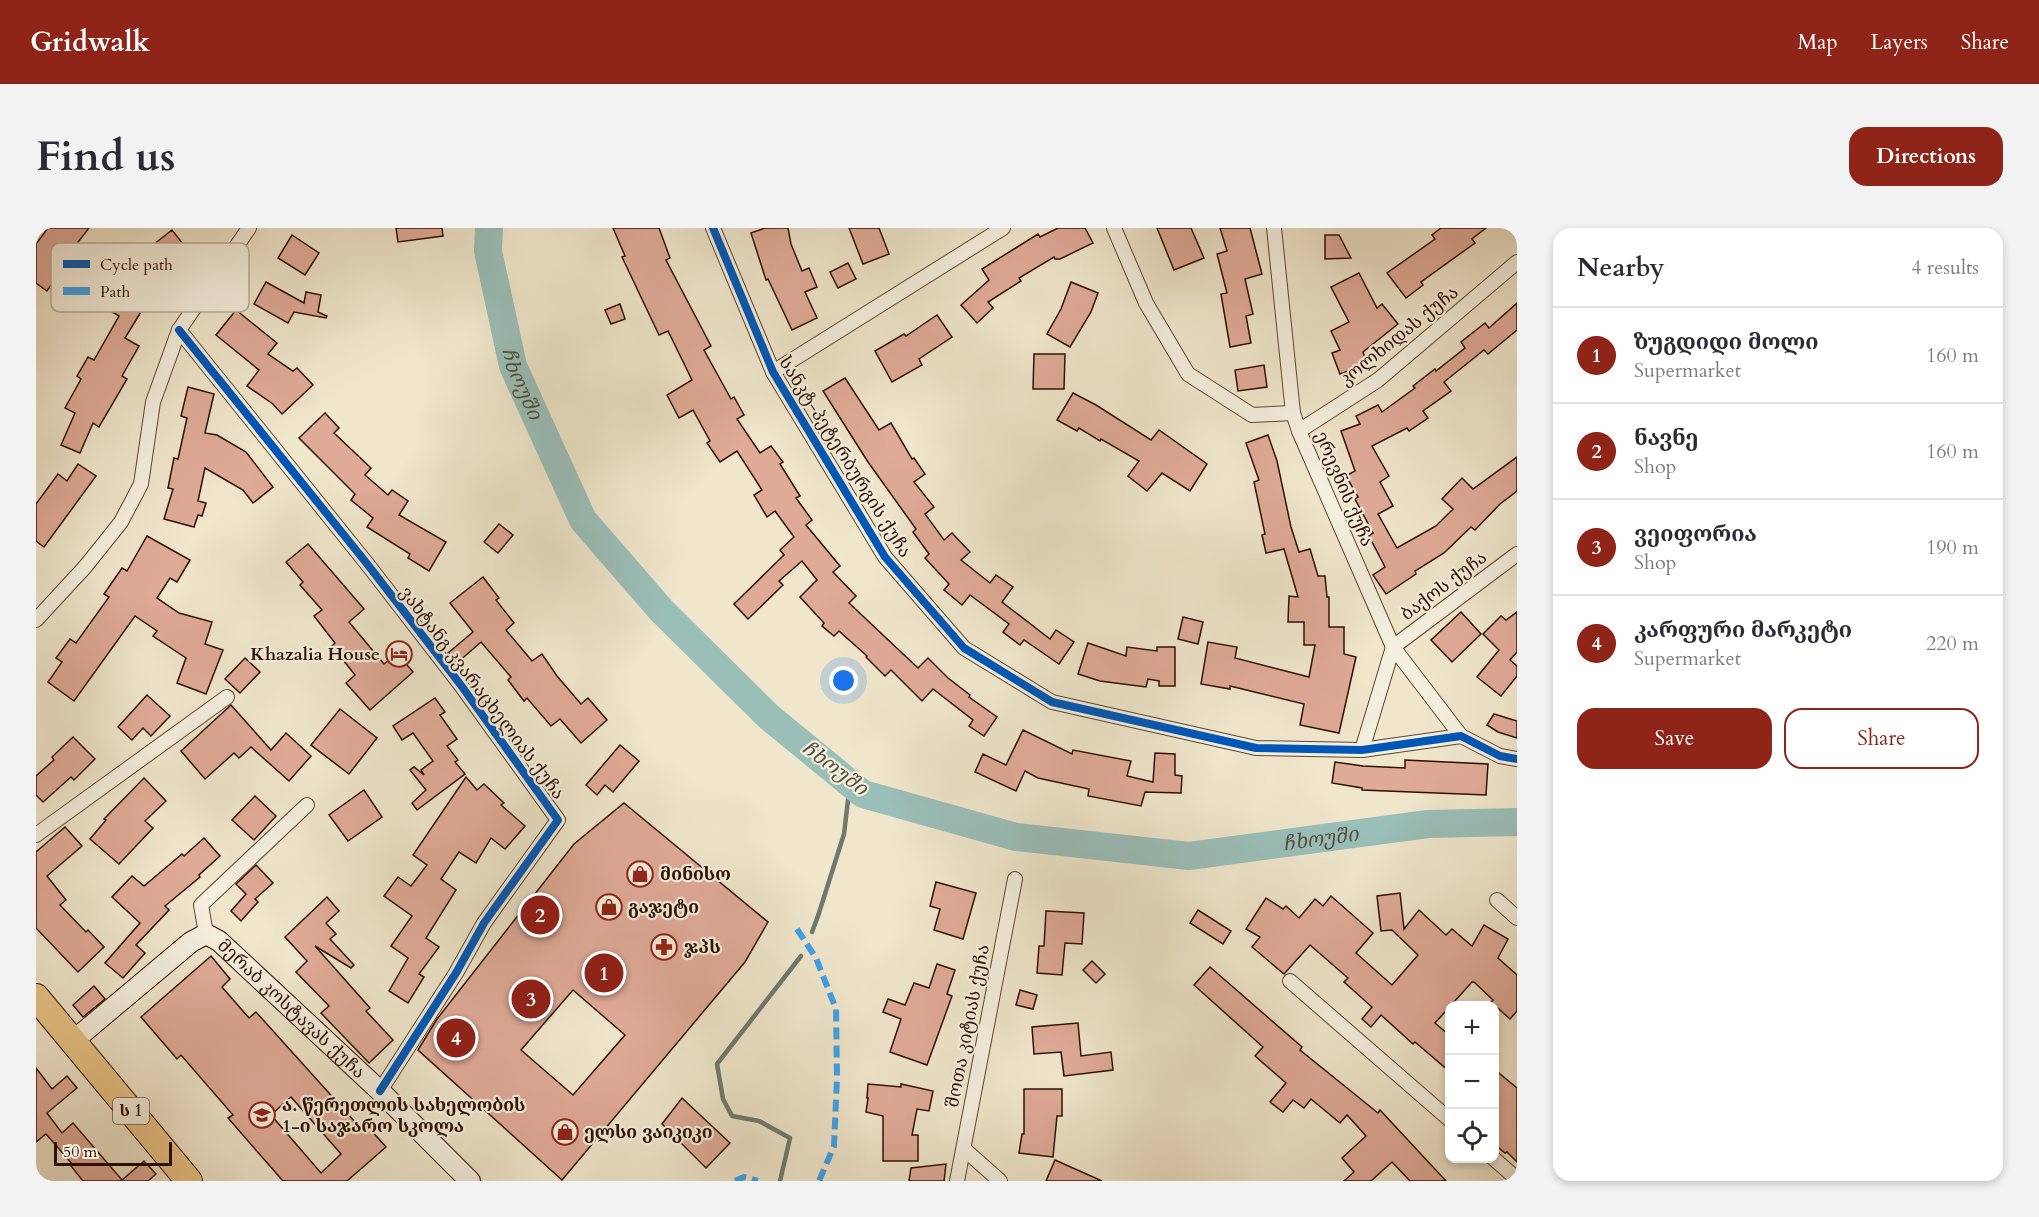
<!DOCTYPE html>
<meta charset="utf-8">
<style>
body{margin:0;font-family:Cardo,"Noto Serif Georgian",serif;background:#f2f2f3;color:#2b2b33}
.controls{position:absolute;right:18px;bottom:18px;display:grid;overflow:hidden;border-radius:12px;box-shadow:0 3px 9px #0003}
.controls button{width:54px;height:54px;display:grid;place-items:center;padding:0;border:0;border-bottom:2px solid #e1e1e2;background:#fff;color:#2b2b33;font:30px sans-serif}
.scale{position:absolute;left:18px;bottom:15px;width:118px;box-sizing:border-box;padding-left:6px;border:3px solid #2e1000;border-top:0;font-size:16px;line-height:21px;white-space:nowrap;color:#2e1000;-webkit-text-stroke:4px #f5efde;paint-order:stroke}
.you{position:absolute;left:808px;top:453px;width:21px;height:21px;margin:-15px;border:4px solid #fff;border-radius:50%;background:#1a73e8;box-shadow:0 0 0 9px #1a73e833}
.badge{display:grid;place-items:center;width:39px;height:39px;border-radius:50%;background:#8f2418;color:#fff;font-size:20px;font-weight:700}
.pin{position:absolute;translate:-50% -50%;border:3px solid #fff;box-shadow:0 2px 6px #0006}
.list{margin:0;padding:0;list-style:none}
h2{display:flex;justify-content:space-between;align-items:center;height:78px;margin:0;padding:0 24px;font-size:26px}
h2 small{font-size:20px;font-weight:400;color:#7c7c81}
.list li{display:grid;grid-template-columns:39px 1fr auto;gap:18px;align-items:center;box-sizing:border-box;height:96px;padding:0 24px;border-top:2px solid #e1e1e2}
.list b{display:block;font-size:22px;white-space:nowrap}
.list p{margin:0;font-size:20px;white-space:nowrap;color:#7c7c81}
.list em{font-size:20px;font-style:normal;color:#7c7c81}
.actions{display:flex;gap:12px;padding:18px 24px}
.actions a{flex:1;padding:14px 0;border:2px solid #8f2418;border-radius:18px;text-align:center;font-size:21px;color:#8f2418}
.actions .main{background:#8f2418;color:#fff}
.icon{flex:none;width:33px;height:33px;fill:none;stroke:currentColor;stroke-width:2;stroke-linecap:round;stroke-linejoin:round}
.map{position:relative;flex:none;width:1481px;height:953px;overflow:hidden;border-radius:18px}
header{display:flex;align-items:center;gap:36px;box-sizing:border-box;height:84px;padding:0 30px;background:#8f2418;color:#fff}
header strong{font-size:28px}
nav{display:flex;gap:33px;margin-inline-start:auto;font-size:21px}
.intro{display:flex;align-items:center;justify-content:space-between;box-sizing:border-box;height:144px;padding:0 36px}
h1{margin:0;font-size:42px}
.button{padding:15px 27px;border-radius:18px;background:#8f2418;color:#fff;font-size:21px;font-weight:700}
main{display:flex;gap:36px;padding:0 36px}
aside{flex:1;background:#fff;border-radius:18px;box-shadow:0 3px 9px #0003}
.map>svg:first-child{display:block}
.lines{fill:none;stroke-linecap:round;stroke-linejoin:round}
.stream{stroke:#6f796f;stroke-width:4.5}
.river{stroke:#9abfb9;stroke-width:28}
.building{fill:#dfaa98;stroke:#2e1000;stroke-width:1.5;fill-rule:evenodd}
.street-casing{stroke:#5e4633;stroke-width:16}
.secondary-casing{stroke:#2e1000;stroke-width:22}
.highway-casing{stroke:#2e1000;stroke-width:28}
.street{stroke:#f5efde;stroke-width:14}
.secondary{stroke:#f5efde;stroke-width:20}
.highway{stroke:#e8c386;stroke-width:26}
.quiet{stroke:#3ea1e9;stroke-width:6;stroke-dasharray:12 6;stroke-linecap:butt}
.cycleway-casing{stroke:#f5efde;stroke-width:11}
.cycleway{stroke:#0057b8;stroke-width:8}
.labels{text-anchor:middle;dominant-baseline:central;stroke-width:4.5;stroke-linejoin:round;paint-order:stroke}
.shield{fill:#f5efde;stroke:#6a5343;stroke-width:1.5}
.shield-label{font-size:16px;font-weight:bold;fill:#2e1000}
.street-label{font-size:18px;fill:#2e1000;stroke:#f5efde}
.poi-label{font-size:18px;font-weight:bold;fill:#2e1000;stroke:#f5efde;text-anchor:start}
.water-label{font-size:20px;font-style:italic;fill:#544d41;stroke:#f5efde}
.key{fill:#f5efde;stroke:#b9ac9b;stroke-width:1.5}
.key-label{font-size:16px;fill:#2e1000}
</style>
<header>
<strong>Gridwalk</strong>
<nav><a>Map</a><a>Layers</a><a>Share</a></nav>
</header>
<div class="intro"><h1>Find us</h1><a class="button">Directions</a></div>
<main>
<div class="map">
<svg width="1481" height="953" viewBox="0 0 1481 953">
<rect width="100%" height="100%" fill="#efe6cc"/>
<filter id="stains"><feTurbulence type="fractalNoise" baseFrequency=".00333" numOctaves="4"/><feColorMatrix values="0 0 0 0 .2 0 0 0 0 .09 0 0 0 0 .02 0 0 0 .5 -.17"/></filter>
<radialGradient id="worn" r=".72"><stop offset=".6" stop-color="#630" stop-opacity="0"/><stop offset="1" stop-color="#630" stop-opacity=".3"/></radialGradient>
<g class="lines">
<!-- stream -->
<g class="stream">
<polyline points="776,704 782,688 808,606 814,555"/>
<polyline points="744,953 754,910 723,893 696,888 687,871 681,836 765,728"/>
</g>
<!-- river -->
<path class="river" id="s1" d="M453,0L452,23L477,138L547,292L625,382L732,488L827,566L980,609L1153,628L1392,596L1481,594"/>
</g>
<!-- building -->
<g class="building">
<polygon points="12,0 53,0 22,40 25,43 11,63 0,55 0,16"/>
<polygon points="360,0 406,0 407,8 362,14"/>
<polygon points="577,0 623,0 634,30 630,32 675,118 668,122 695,171 698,169 708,187 701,191 724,225 735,218 747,234 744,236 764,268 760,270 776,292 770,297 804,338 797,344 820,368 813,375 882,440 892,430 912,450 934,467 933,469 961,489 948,508 933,498 937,492 897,461 886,473 855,442 849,448 830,429 831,428 803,403 798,408 786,398 788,395 764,369 781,352 766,333 743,353 747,357 712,391 698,376 748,327 744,322 758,309 739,283 731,289 718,267 726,262 701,223 684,234 671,215 674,213 657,182 643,190 631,167 656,152 632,103 623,107 586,29 589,28"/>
<polygon points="729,0 752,0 755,16 766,43 773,40 781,59 769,64 781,90 756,102 732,51 730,52 715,5"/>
<polygon points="813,0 843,0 853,26 827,36"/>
<polygon points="1022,0 1049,0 1057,15 1024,31 1019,31 1018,29 983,50 985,53 952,74 957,80 941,95 925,77 953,52 946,41 1002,6 1004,9"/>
<polygon points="1121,0 1155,0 1168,30 1138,42"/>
<polygon points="1184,0 1214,0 1226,46 1209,51 1217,86 1210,88 1215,115 1194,119 1185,66 1191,65 1181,26 1191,23"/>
<polygon points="1405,0 1450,0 1436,11 1439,15 1385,54 1387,57 1370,70 1351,45 1399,11 1396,7"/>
<polygon points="136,2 158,30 130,52 133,55 117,72 114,69 89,110 103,118 86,148 91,151 63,199 57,195 44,225 25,217 39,185 29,180 45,151 41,148 52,129 58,132 83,88 65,77 88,41 103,26 104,27"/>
<polygon points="256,7 283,25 269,47 242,30"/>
<polygon points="1289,7 1303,7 1315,30 1289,31"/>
<polygon points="812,35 820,51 802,60 794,44"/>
<polygon points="1323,45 1341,80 1346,76 1362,96 1327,124 1331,136 1304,146 1296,125 1304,122 1295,103 1313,94 1295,59"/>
<polygon points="230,54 268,75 270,64 285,67 282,84 291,88 290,90 258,84 252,95 218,76"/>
<polygon points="1035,54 1062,65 1055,84 1034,119 1011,106 1025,81"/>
<polygon points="1481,75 1481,102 1452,126 1448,122 1408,154 1415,163 1387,183 1392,190 1373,203 1371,200 1336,218 1353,248 1344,254 1357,278 1342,286 1361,320 1400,298 1417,281 1406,271 1426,250 1437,261 1481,229 1481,263 1464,276 1439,302 1435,299 1408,325 1379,343 1380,346 1350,366 1337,347 1349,339 1333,308 1337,305 1319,271 1322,269 1310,248 1319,243 1305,203 1324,196 1320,188 1342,177 1346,184 1379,160 1377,158 1399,141 1400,143 1429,120 1425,114 1449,95 1453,100"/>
<polygon points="584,76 589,91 575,96 569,82"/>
<polygon points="200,82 241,115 232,126 257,143 261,140 277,157 246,186 237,176 211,158 223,142 180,107"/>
<polygon points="901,87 916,109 883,131 886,137 856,154 839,123 868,106 870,108"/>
<polygon points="998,126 1029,126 1028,161 997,161"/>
<polygon points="1228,137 1231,159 1202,163 1199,142"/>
<polygon points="809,150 843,202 855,195 876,231 878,230 889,246 878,254 898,279 889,286 908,312 916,305 934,324 925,332 954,355 960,347 977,359 966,374 1014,411 1020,402 1038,414 1023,436 988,412 984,417 967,404 973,396 934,367 926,377 908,362 913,356 889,330 893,326 877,304 880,301 832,234 787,163"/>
<polygon points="152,159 178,166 169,205 181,207 210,224 237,259 217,275 207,262 169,240 162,273 170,275 166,288 162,287 158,299 128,291 137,261 132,260 138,230 142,231 151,190 145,188"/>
<polygon points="1037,165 1060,177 1115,212 1123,202 1171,236 1154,263 1126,245 1111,263 1092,248 1103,233 1065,211 1064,213 1043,200 1041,203 1021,192"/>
<polygon points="289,185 303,200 298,205 335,240 329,247 352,267 356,262 372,273 363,287 410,314 393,343 372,330 374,326 331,299 337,290 315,272 319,266 263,210"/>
<polygon points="1232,207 1241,233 1255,299 1263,324 1274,321 1282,348 1289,348 1291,369 1293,369 1293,399 1308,399 1308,426 1320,429 1303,505 1264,497 1268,476 1194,458 1194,461 1165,456 1172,414 1201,419 1199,430 1273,449 1279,417 1268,417 1268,394 1252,394 1253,368 1262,369 1248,321 1230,325 1226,307 1229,306 1218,254 1223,252 1210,215"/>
<polygon points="42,236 60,248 8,319 0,313 0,276 22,246 31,253"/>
<polygon points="463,296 477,307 462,325 448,314"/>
<polygon points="111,308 154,332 141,354 134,350 121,370 143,385 176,394 169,416 187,422 170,466 141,455 150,430 117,408 121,403 99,388 38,473 12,454 26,434 20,430 34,411 40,415 73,369 68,366 86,340 91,343"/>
<polygon points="272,316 328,381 313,394 348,436 361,425 377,444 334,482 310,455 319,447 296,418 299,415 278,388 286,382 264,357 267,354 250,334"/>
<polygon points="447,349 463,370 460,372 478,395 470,402 496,433 506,426 521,448 545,476 552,470 571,492 545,515 524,491 515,498 491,470 488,473 472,452 475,449 445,414 421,435 412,425 437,404 414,375"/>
<polygon points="1425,384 1445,406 1416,434 1395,412"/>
<polygon points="1481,384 1481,424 1474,432 1481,438 1481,448 1465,468 1441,449 1463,422 1447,406 1465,388 1470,392"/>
<polygon points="1147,389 1167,394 1162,416 1142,411"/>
<polygon points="1052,415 1090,428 1091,419 1121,423 1121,419 1139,419 1139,458 1123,458 1123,453 1112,451 1110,459 1064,453 1042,446"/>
<polygon points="209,430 224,444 204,465 189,451"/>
<polygon points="111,467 134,488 115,508 107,500 96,512 82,499"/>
<polygon points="399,470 409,484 404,487 421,511 411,518 422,532 419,534 429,546 381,582 376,575 390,562 374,542 378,539 388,547 385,542 397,533 377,505 366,512 357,498"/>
<polygon points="195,477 235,522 250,505 275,528 253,553 215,519 203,530 198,525 169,551 145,523"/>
<polygon points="304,481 341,510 313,546 275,517"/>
<polygon points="1458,486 1481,493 1481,510 1462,504 1451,497"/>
<polygon points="987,502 1036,526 1037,522 1095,533 1091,548 1117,554 1119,525 1139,526 1139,547 1146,548 1145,565 1109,564 1105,578 1052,568 1053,561 1002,550 989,543 980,563 939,544 947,526 970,537"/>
<polygon points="37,509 59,531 38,552 35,549 7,574 0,567 0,548 18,532 16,529"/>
<polygon points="584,517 603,533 577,564 569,557 561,567 550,557"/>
<polygon points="1369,532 1452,536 1450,567 1326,562 1326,560 1296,555 1299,534 1327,538 1369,540"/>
<polygon points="430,549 441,562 448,556 468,575 465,577 489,598 469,621 455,610 440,635 423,624 405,651 420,662 390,710 403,719 383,746 388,749 372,775 353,763 372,730 355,718 376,688 348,668 362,649 375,658 391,637 377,627"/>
<polygon points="108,550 130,573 109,593 117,600 83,636 54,611 70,592 68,591"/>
<polygon points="328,562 346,589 312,613 293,587"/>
<polygon points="219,568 240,588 218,612 196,592"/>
<path d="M588,575L732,694L709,734L526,952L382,822L401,791L538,616ZM537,762L589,807L537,867L485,822Z"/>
<polygon points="29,599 46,618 11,648 30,672 24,677 50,704 52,702 68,719 42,744 0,700 0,624"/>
<polygon points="168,610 184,628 163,647 164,649 129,678 133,682 100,717 109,725 87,750 69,735 104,695 76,669 96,648 108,658 146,626 148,628"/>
<polygon points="220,637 237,655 219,671 222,674 205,693 195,683 210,666 200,656"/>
<polygon points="900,654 940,665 927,711 898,702 904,681 894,678"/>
<polygon points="1364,665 1368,701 1383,682 1410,707 1416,701 1436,718 1448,697 1472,711 1462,730 1481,747 1481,783 1474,791 1455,774 1457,772 1438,754 1436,754 1399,795 1413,807 1413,843 1379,814 1377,816 1345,787 1335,799 1326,791 1336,779 1308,754 1312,750 1274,717 1248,746 1216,719 1224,709 1210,701 1230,670 1247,681 1250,678 1263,690 1279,671 1287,678 1295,668 1337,705 1320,725 1356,757 1382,727 1356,702 1345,703 1341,668"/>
<polygon points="291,669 303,683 290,695 300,706 294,711 318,737 315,740 279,718 334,780 330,783 357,812 333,835 285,785 293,778 260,744 271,733 249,709"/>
<polygon points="1162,682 1195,703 1187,716 1154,695"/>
<polygon points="1010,683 1048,685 1046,716 1029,715 1026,747 1001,745 1003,718 1008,718"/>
<path d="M175,728L194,751L186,759L213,790L220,784L329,905L334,901L350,919L311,953H247L192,890L197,887L145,827L141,831L105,789ZM255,869L305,926L285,945L235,887Z"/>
<polygon points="1056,733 1069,746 1060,755 1047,742"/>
<polygon points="901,736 919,742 911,766 916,768 891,837 854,824 865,791 847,784 852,771 869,777 878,755 893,760"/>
<polygon points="1174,739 1266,819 1264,822 1342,885 1344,882 1410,953 1374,953 1356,934 1335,953 1308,953 1318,944 1306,930 1330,908 1311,887 1304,895 1275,871 1268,880 1257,872 1247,884 1234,874 1250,855 1219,828 1227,819 1158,757"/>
<polygon points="58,758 69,771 47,789 37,777"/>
<polygon points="984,762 1001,767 997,781 980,777"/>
<polygon points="1042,795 1045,828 1075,824 1077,842 1028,848 1025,824 998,826 996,799"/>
<polygon points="0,840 16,861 31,848 41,860 11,885 26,905 37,895 86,952 108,933 120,946 112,953 47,953 35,938 37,937 10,906 0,914"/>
<polygon points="1458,841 1481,860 1481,934 1471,924 1469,925 1458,916"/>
<polygon points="832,856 865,859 865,856 897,863 893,883 881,881 876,907 882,907 882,933 847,933 847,888 830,884 832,870 831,870"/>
<polygon points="988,861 1026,861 1026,888 1021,888 1017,929 983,925 986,906 988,906"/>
<polygon points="646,870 694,915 670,940 626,896"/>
<polygon points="1019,932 1066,953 1010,953"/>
<polygon points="910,936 908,953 873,953 875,940"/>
</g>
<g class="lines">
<!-- street casing -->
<g class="street-casing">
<g id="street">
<polyline points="677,0 737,144 849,329 928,420 1016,474 1220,520 1326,522 1425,508 1464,528 1481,531"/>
<polyline points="1078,0 1110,75 1152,146 1216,187 1257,185"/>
<polyline points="1238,0 1257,185 1263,203 1357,419 1425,508"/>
<polyline points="143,102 332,337 424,456 522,592 448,695 420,745 344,863"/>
<polyline points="737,144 967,0"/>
<polyline points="1263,203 1342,152 1481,34"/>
<polyline points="0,392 49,339 85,294 105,256 117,174 143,102 213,0"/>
<polyline points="1326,522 1357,419 1481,326"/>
<polyline points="0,607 191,469"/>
<polyline points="1461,672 1481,690"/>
<polyline points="170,706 165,677 271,577"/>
<polyline points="1254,753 1414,892"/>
<polyline points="928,921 964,953"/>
<polyline points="1457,930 1481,951"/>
<polyline points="921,953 979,651"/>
</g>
</g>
<!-- secondary casing -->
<g class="secondary-casing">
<g id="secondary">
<path id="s2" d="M37,813L155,714L170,706L183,713L344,863L434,953"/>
</g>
</g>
<!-- highway casing -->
<g class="highway-casing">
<polyline id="highway" points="0,769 153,953"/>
</g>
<!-- street -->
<use href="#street" class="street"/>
<!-- secondary -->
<use href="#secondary" class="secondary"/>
<!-- highway -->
<use href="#highway" class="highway"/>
<!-- quiet -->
<g class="quiet">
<polyline points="761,701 780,730 800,781 801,850 798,918 783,953"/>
<polyline points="699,953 708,949 722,953"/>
</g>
<!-- cycleway casing -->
<g class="cycleway-casing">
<g id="cycleway">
<polyline points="677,0 737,144 849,329 928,420 1016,474 1220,520 1326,522 1425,508 1464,528 1481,531"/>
<polyline points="143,102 332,337 424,456 522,592 448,695 420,745 344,863"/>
</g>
</g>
<!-- cycleway -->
<use href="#cycleway" class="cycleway"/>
</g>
<!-- icons -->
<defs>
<g id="hotel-ring" transform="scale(1.35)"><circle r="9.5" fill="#f5efde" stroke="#8f2418" stroke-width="1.5"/><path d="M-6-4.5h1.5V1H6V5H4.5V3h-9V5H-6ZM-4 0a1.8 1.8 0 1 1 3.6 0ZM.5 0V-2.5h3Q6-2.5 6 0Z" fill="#8f2418"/></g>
<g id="shop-ring" transform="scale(1.35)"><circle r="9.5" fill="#f5efde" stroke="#8f2418" stroke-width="1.5"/><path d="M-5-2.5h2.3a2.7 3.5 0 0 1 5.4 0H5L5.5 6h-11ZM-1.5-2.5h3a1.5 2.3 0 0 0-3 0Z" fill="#8f2418"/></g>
<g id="pharmacy-ring" transform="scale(1.35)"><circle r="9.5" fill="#f5efde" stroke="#8f2418" stroke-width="1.5"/><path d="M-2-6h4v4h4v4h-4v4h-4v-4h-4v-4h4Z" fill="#8f2418"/></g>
<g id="school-ring" transform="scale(1.35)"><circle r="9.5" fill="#f5efde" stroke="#8f2418" stroke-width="1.5"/><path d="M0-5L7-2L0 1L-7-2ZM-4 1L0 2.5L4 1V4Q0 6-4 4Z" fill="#8f2418"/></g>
</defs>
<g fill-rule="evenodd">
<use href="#hotel-ring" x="363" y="426"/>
<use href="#shop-ring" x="604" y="646"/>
<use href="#shop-ring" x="573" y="679"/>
<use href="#pharmacy-ring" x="628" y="719"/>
<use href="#school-ring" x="226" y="887"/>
<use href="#shop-ring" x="529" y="904"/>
</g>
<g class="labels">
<!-- shield labels -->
<rect class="shield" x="77" y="870" width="36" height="26" rx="4.5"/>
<g class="shield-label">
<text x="95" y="883">ს 1</text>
</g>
<!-- street labels -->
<g class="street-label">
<text transform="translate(1363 108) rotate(-39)">კოლხიდას ქუჩა</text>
<text transform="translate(809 229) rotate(58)">სანკტ-პეტერბურგის ქუჩა</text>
<text transform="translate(1308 261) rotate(67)">ერევნის ქუჩა</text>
<text transform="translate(1408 358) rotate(-37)">ბაქოს ქუჩა</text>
<text transform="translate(446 465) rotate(53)">ვახტანგ კვარაცხელიას ქუჩა</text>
<text stroke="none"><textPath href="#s2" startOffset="285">მერაბ კოსტავას ქუჩა</textPath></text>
<text transform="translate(932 798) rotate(-79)">შოთა კიტიას ქუჩა</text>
</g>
<!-- poi labels -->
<g class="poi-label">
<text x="344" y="426" text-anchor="end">Khazalia House</text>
<text x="624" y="646">მინისო</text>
<text x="592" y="679">გაჯეტი</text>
<text x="648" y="719">ჯპს</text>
<text x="246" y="877">ა. წერეთლის სახელობის<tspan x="246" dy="21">1-ი საჯარო სკოლა</tspan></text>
<text x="548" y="904">ელსი ვაიკიკი</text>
</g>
<!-- water labels -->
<g class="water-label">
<text stroke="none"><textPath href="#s1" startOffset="160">ჩხოუში</textPath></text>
<text transform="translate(799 540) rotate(37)">ჩხოუში</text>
<text stroke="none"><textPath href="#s1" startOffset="1168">ჩხოუში</textPath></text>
</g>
</g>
<!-- legend -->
<rect x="15" y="15" width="198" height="69" rx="9" class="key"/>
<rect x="27" y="32" width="27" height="8" fill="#0057b8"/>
<rect x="27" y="59" width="27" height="8" fill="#3ea1e9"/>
<g class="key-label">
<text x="64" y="42">Cycle path</text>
<text x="64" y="69">Path</text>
</g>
<rect width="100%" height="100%" filter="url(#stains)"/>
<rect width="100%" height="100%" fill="url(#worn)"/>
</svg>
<div class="controls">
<button>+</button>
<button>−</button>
<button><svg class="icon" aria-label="locate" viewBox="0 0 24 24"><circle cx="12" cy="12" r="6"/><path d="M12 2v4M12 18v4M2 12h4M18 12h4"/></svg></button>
</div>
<div class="scale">50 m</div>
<div class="you"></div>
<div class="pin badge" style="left:568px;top:745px">1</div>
<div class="pin badge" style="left:504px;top:687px">2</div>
<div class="pin badge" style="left:495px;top:771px">3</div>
<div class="pin badge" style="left:420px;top:810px">4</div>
</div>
<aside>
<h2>Nearby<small>4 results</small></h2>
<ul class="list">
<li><span class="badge">1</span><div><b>ზუგდიდი მოლი</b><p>Supermarket</p></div><em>160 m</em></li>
<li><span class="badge">2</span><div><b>ნავნე</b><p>Shop</p></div><em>160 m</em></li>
<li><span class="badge">3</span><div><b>ვეიფორია</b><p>Shop</p></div><em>190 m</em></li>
<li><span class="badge">4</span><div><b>კარფური მარკეტი</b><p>Supermarket</p></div><em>220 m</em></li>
</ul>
<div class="actions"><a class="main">Save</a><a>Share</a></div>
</aside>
</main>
